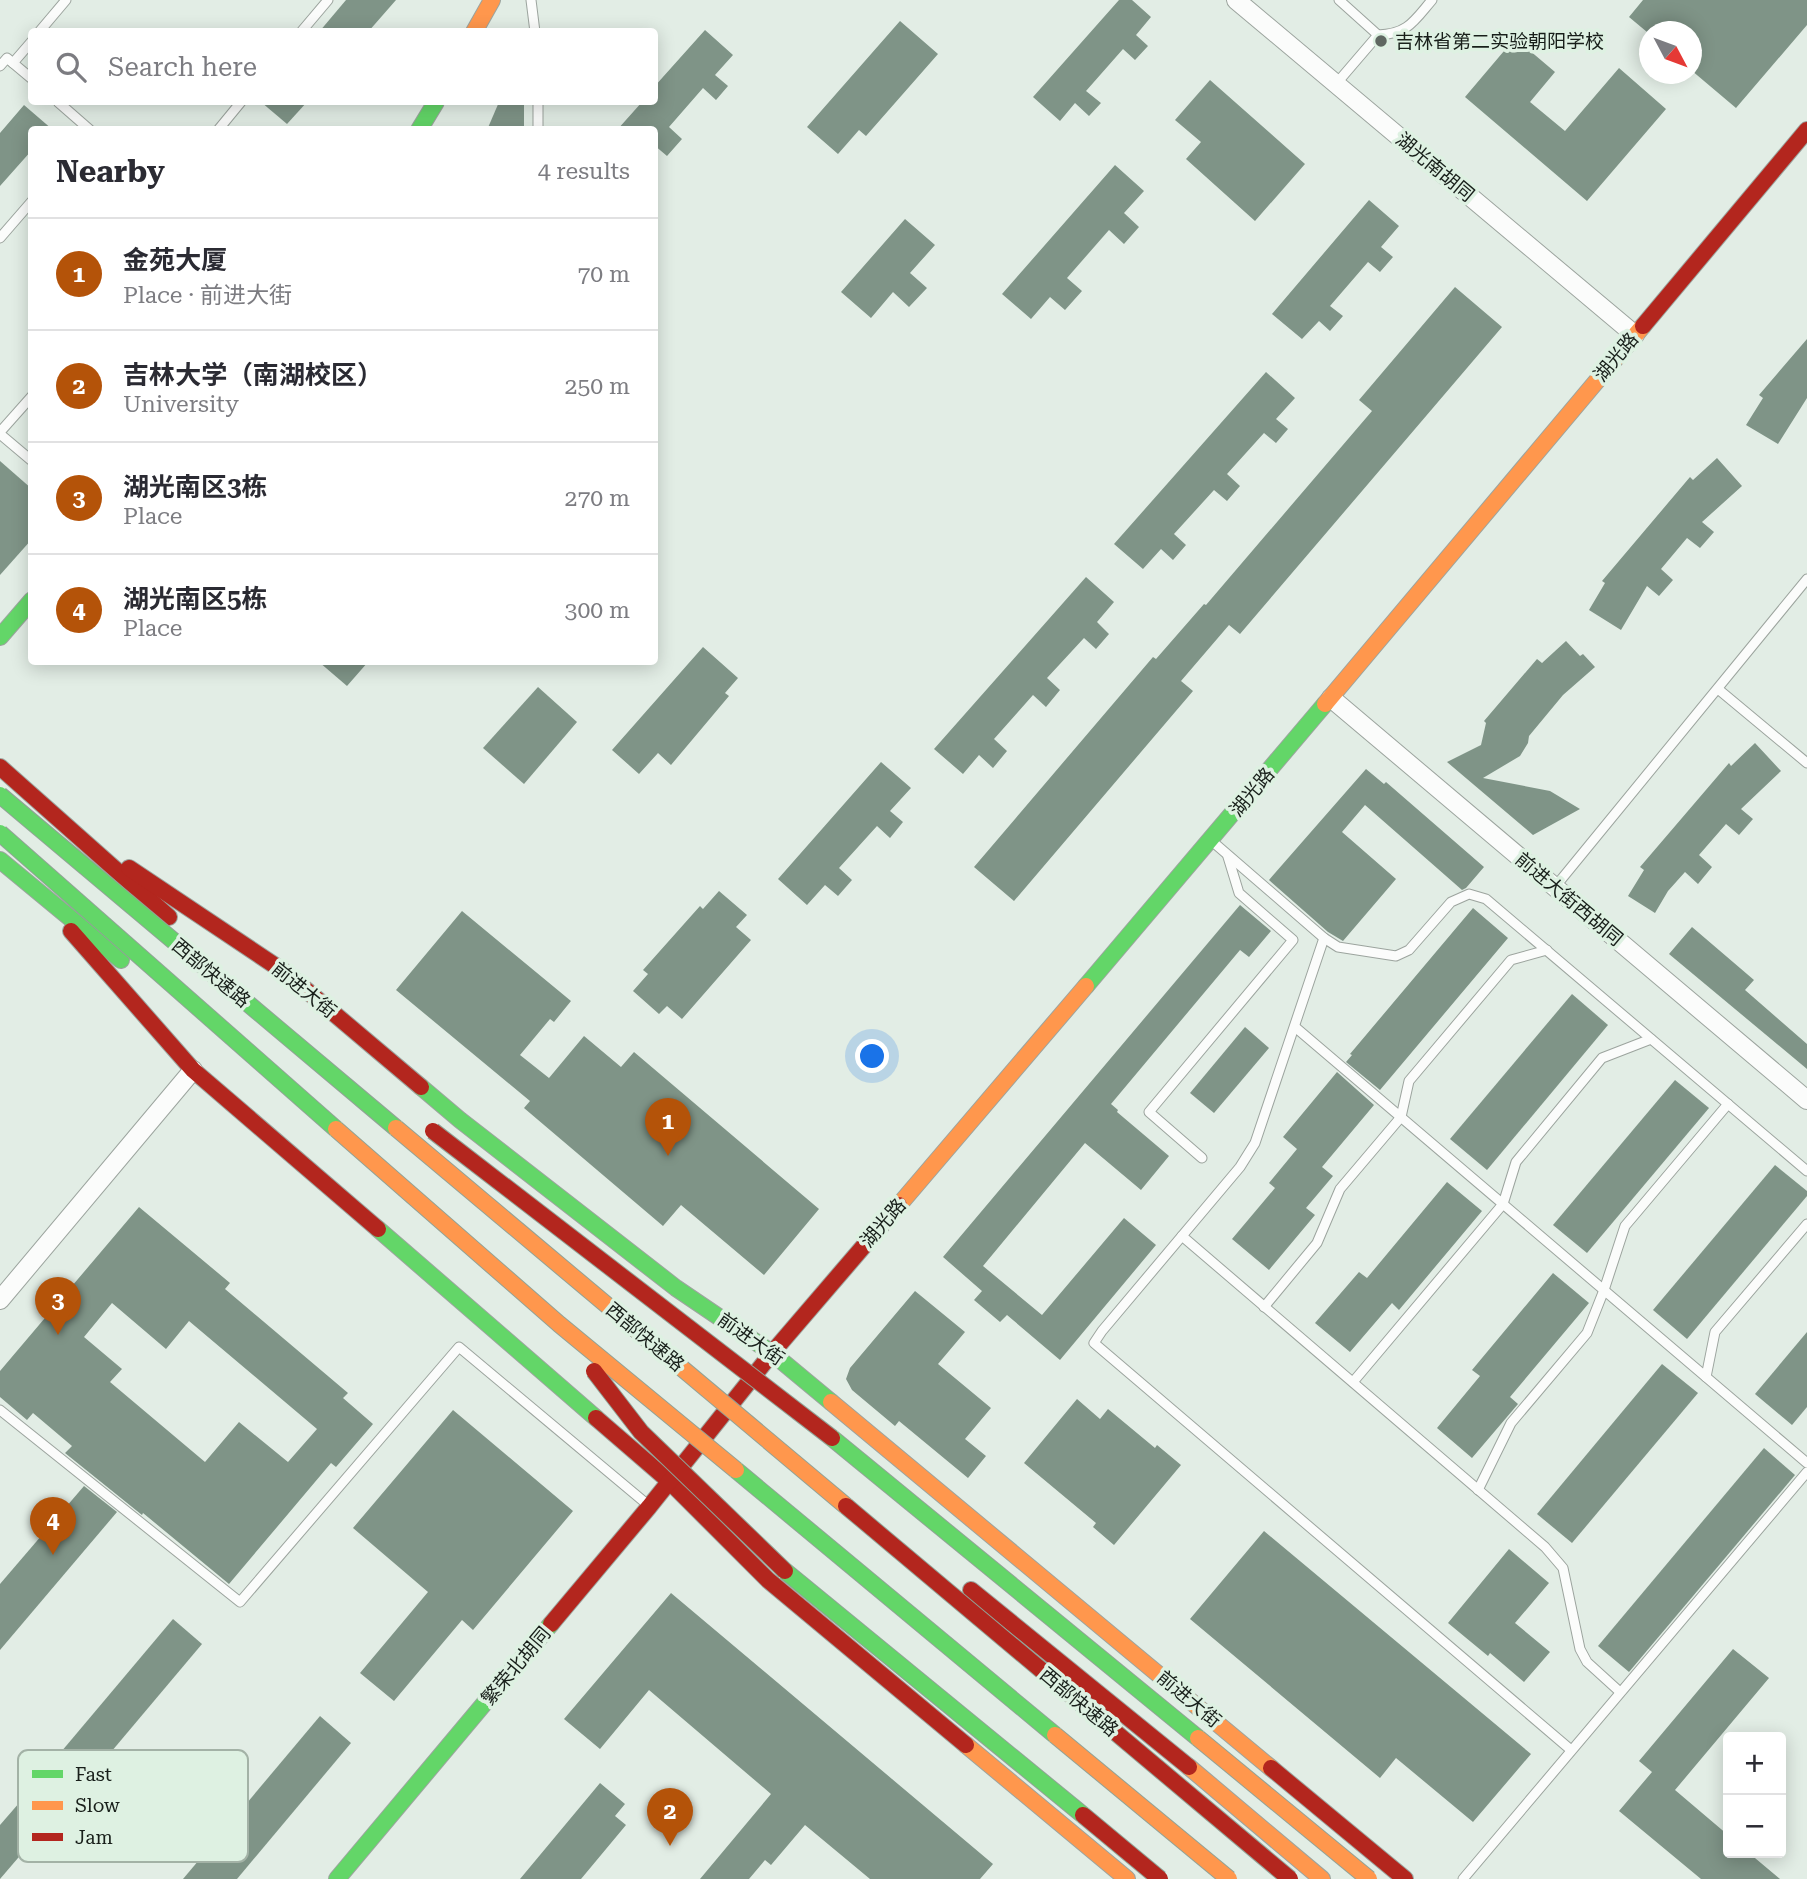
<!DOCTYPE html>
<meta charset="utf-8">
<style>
body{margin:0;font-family:"Roboto Serif","Noto Sans SC",serif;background:#f7f7f7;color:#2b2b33}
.controls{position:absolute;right:21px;bottom:21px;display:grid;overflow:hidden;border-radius:7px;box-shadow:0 4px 18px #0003}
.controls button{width:63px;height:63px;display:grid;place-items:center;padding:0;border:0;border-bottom:2px solid #e1e1e2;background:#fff;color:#2b2b33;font:35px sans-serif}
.compass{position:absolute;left:1639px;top:21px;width:63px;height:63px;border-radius:50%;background:#fff;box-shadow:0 4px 18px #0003;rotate:131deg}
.you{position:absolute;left:873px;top:1057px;width:24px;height:24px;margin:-18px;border:5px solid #fff;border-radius:50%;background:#1a73e8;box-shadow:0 0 0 10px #1a73e833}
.badge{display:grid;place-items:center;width:46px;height:46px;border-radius:50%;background:#b45309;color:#fff;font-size:23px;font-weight:700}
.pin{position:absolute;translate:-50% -58px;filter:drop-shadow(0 2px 4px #0008)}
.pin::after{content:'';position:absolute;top:37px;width:24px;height:21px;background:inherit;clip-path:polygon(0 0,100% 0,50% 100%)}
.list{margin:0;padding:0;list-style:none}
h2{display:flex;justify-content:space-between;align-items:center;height:91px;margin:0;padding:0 28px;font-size:30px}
h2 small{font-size:23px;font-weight:400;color:#7c7c81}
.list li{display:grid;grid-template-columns:46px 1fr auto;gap:21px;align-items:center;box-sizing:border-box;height:112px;padding:0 28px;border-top:2px solid #e1e1e2}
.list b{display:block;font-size:26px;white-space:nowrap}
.list p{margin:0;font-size:23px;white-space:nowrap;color:#7c7c81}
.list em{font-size:23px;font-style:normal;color:#7c7c81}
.icon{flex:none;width:38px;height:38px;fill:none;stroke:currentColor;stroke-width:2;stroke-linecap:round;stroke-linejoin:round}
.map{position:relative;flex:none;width:1807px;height:1879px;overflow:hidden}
.search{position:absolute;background:#fff;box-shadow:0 4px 18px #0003;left:28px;top:28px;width:630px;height:77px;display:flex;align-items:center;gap:18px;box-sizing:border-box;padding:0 24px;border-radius:7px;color:#7c7c81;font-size:26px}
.panel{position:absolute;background:#fff;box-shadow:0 4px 18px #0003;left:28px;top:126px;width:630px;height:539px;border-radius:7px}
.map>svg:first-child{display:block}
.building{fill:#7f9487;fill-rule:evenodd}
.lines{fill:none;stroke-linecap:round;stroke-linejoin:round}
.lane-casing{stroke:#9ca49e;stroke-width:11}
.street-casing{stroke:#9ca49e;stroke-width:20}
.fast-casing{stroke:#9ca49e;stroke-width:18}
.slow-casing{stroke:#9ca49e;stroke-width:18}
.jam-casing{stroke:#9ca49e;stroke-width:18}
.lane{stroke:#fbfcfb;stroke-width:9}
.street{stroke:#fbfcfb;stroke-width:18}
.fast{stroke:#63d668;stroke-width:16}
.slow{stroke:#ff974d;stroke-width:16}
.jam{stroke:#b3261e;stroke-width:16}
.fast-bridge-casing{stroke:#91a296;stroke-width:18;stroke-linecap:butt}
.slow-bridge-casing{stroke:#91a296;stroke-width:18;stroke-linecap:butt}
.jam-bridge-casing{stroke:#91a296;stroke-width:18;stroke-linecap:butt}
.fast-bridge{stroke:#63d668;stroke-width:16}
.slow-bridge{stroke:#ff974d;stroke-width:16}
.jam-bridge{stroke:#b3261e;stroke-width:16}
.poi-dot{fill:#5f6761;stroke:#def1e2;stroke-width:2.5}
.labels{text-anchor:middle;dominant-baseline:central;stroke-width:7;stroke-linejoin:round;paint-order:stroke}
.poi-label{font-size:19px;fill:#181f1a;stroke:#def1e2;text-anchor:start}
.street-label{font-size:19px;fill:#181f1a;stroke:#def1e2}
.key{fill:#def1e2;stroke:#a3b2a6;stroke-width:2}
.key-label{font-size:19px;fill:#181f1a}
</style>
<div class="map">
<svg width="1807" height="1879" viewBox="0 0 1807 1879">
<rect width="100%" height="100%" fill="#e2ede5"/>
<!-- building -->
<g class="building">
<polygon points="346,0 396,0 368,32 319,32"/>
<polygon points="1119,0 1132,0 1151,17 1136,35 1148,46 1135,60 1123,49 1086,91 1101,103 1089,116 1075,103 1060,121 1033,97"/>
<polygon points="1643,0 1807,0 1807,25 1736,108 1691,70 1691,32 1647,32 1629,17"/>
<polygon points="900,21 938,54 866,136 859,130 838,154 807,127"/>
<polygon points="705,30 733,55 715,75 728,86 716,100 703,88 669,127 682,139 667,156 654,145 654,130 617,130 642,102 654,102 654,87"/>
<polygon points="1515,38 1555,72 1530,102 1565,131 1619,68 1666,109 1587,201 1465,97"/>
<polygon points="1210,80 1305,164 1255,221 1186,159 1201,142 1175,120"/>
<polygon points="261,102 307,102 287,124"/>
<polygon points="499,102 524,102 524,130 487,130"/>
<polygon points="24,105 53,130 32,130 32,150 0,186 0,133"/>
<polygon points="1115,165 1144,191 1124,213 1139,227 1124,244 1109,230 1067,278 1082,291 1065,310 1050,297 1031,319 1002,294"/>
<polygon points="1369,200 1399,226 1381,247 1393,257 1380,272 1368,262 1330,306 1343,316 1330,331 1319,321 1302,339 1272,314"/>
<polygon points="905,219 935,245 910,273 927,288 909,307 893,292 871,318 841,292"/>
<polygon points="1455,287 1502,327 1240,634 1229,625 1181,681 1193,691 1014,901 974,867 1153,657 1156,659 1204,604 1206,605 1372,411 1359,400"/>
<polygon points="1807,339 1807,398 1778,444 1746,425 1763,398 1759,395"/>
<polygon points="1266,372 1295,398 1276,419 1288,429 1276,443 1264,433 1227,474 1240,486 1227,501 1214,490 1174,534 1186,545 1173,560 1161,549 1143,569 1114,544"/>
<polygon points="1717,458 1742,486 1702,522 1714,532 1700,548 1687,538 1661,569 1673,580 1659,596 1647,586 1621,630 1589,610 1605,583 1602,581 1690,477 1693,480"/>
<polygon points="0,461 32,489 32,539 0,575"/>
<polygon points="1086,577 1114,602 1097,622 1109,634 1096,649 1084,638 1047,678 1060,690 1046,707 1033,695 994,739 1007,751 993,768 979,755 963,774 934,749"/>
<polygon points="1566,641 1580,656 1583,654 1595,667 1563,695 1529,736 1528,743 1520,756 1483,778 1550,791 1580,809 1533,835 1447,762 1481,745 1486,723 1484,721 1537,659 1542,663"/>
<polygon points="703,647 738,678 725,693 729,696 671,765 658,753 639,774 612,750"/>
<polygon points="319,662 368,662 347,686"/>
<polygon points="538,687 577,722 524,784 483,748"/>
<polygon points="1755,743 1781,771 1741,809 1753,819 1739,835 1726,824 1699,855 1712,867 1698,884 1685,872 1668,891 1655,913 1628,896 1644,870 1640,867 1729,763 1731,766"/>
<polygon points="881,762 911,788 890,811 903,822 890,838 877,826 839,868 852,880 838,896 825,885 807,905 778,879"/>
<polygon points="1366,769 1384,784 1386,782 1484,867 1466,888 1462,890 1365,805 1342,832 1396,879 1343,941 1328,932 1269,880"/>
<polygon points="719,891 747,915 736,927 751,940 682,1019 667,1006 659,1014 633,991 648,974 643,970 700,906 703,909"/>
<polygon points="1240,905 1271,931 1249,957 1240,950 1111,1104 1118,1110 1117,1112 1169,1156 1141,1190 1085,1143 983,1266 1042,1315 1124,1218 1156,1245 1060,1360 1007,1315 1000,1322 974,1300 982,1291 943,1257"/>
<polygon points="1473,908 1508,938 1380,1090 1346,1062 1352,1055 1350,1054"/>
<polygon points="462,911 571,1001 554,1022 550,1019 520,1055 549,1078 584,1036 621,1067 634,1052 819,1209 764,1275 681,1205 663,1226 524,1108 530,1101 396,990"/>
<polygon points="1692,927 1754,980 1745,990 1807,1044 1807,1069 1669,954"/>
<polygon points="1572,994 1608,1025 1487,1170 1450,1139"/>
<polygon points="1245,1027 1269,1048 1214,1113 1190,1093"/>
<polygon points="1337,1072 1374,1105 1322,1167 1333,1176 1306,1208 1315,1215 1269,1270 1232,1239 1275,1188 1269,1183 1297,1149 1283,1137"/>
<polygon points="1675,1080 1709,1108 1587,1253 1553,1225"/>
<polygon points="1775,1165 1807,1191 1807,1196 1687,1339 1653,1310"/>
<polygon points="1447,1182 1482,1211 1399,1310 1392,1303 1350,1352 1315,1323 1359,1272 1367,1278"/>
<path d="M139,1207L230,1283L225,1289L348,1393L343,1398L373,1424L336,1467L331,1463L229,1584L143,1513L142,1515L65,1453L72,1446L33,1413L27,1420L0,1397V1371ZM112,1303L166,1349L189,1321L317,1429L288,1462L239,1422L205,1462L110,1382L122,1369L84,1337Z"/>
<polygon points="1553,1273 1589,1303 1510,1397 1518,1404 1472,1458 1437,1428 1480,1376 1472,1370"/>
<polygon points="915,1291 965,1332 938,1364 991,1408 965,1439 986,1456 968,1478 899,1421 895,1426 852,1390 846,1379 850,1368"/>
<polygon points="1807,1332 1807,1407 1792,1425 1755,1394"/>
<polygon points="1662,1364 1698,1393 1572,1543 1537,1514"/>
<polygon points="1077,1399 1100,1419 1108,1409 1155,1448 1157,1445 1181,1465 1114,1545 1093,1527 1096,1523 1024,1463"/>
<polygon points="453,1410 573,1511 473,1630 462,1620 394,1701 360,1673 428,1592 353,1528"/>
<polygon points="1764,1448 1795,1475 1629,1672 1598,1646"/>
<polygon points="84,1486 117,1512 0,1650 0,1584"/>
<polygon points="1264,1531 1531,1754 1473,1822 1396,1758 1380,1778 1190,1619"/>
<polygon points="1509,1549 1549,1583 1515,1623 1550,1652 1524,1682 1490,1653 1488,1656 1448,1623"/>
<polygon points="671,1593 993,1864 980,1879 870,1879 805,1825 771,1865 765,1860 749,1879 700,1879 771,1794 649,1690 600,1749 564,1719"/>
<polygon points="173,1619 202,1644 90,1777 61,1752"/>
<polygon points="1733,1649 1769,1678 1675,1790 1728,1835 1728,1853 1749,1853 1780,1879 1701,1879 1619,1811 1652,1772 1639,1761"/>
<polygon points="320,1716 351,1743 237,1879 183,1879"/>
<polygon points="600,1783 625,1804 615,1816 626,1825 581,1879 520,1879"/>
<polygon points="33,1787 60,1809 0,1879 0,1825"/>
</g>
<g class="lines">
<!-- lane casing -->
<g class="lane-casing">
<g id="lane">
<polyline points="531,0 535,32"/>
<path d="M1339,0L1378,35C1408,34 1414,21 1432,0"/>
<polyline points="39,32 66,0"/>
<polyline points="301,32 328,0"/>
<polyline points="13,63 32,41"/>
<polyline points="0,66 7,58 32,79"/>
<polyline points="1336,84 1378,35"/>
<polyline points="58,102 90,130"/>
<polyline points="218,130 241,102"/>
<polyline points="538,130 538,102"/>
<polyline points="0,238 32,201"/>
<polyline points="0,432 32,396"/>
<polyline points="0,434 32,461"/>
<polyline points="1718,689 1807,763"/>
<polyline points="1213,842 1324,938 1338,947 1396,956 1409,950 1451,902 1469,894 1486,899 1807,1171"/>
<polyline points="1555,887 1807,579"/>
<polyline points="1324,938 1255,1143 1240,1167 1102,1331 1094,1343 1571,1750"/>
<polyline points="1295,1027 1807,1463"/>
<polyline points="1202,1158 1149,1112 1293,940 1239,893 1228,857"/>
<polyline points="1182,1236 1545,1547 1563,1568 1580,1649 1587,1662 1620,1692"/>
<polyline points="1264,1307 1317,1243 1340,1189 1401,1117 1409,1081 1511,960 1547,950"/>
<polyline points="1706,1377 1715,1332 1807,1224"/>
<polyline points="1353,1382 1503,1204 1516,1162 1602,1058 1651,1039"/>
<polyline points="0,1410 240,1602 459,1347 648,1505"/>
<polyline points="1478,1490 1511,1423 1587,1333 1604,1290 1625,1226 1728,1104"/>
<polyline points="1463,1879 1807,1472"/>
</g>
</g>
<!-- street casing -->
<g class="street-casing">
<g id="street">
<polyline points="1236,0 1635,335"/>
<polyline points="1331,698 1807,1100"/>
<polyline points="0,1300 193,1070"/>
</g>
</g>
<!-- fast casing -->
<g class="fast-casing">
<g id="fast">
<polyline points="419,130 436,102"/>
<polyline points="0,637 32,600"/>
<polyline points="0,860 121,960"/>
<polyline points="1086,986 1325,704"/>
<polyline points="421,1087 460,1120 676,1288 772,1353 831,1402"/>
<polyline points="378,1229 596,1418"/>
<polyline points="337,1879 551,1624"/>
</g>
</g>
<!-- slow casing -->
<g class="slow-casing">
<g id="slow">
<polyline points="474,32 492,0"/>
<polyline points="1325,704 1643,326"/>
<polyline points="899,1205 1086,986"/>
<polyline points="831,1402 1271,1768"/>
<polyline points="966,1745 1127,1879"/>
<polyline points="1189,1767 1322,1879"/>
</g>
</g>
<!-- jam casing -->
<g class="jam-casing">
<g id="jam">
<polyline points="1643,326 1807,130"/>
<polyline points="0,767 169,917"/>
<polyline points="129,868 286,973 421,1087"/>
<polyline points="71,931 193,1070 378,1229"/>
<polyline points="596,1418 669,1481 768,1580 966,1745"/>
<polyline points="971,1590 1189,1767"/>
<polyline points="551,1624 649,1507 772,1353 899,1205"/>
<polyline points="1271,1768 1405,1879"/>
</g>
</g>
<!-- lane -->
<use href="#lane" class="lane"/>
<!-- street -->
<use href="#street" class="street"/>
<!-- fast -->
<use href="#fast" class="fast"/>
<!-- slow -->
<use href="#slow" class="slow"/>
<!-- jam -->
<use href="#jam" class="jam"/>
<!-- fast-bridge casing -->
<g class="fast-bridge-casing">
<g id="fast-bridge">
<polyline points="0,795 396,1128"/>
<polyline points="0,833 336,1129"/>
<polyline points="832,1438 1198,1738"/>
<polyline points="736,1470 1055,1735"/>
<polyline points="785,1571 1083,1815"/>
</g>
</g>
<!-- slow-bridge casing -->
<g class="slow-bridge-casing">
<g id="slow-bridge">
<polyline points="396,1128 846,1506"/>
<polyline points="336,1129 559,1324 736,1470"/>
<polyline points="1055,1735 1229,1879"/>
<polyline points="1198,1738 1369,1879"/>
</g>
</g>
<!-- jam-bridge casing -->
<g class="jam-bridge-casing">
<g id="jam-bridge">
<polyline points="433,1131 832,1438"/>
<polyline points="594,1371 641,1432 785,1571"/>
<polyline points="846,1506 1290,1879"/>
<polyline points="1083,1815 1160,1879"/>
</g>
</g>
<!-- fast-bridge -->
<use href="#fast-bridge" class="fast-bridge"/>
<!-- slow-bridge -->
<use href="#slow-bridge" class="slow-bridge"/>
<!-- jam-bridge -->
<use href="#jam-bridge" class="jam-bridge"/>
</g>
<!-- markers -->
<circle class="poi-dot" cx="1381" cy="41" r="7"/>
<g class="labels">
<!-- poi labels -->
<g class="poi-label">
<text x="1395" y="41">吉林省第二实验朝阳学校</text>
</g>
<!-- street labels -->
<g class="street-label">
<text transform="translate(1435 167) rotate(40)">湖光南胡同</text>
<text transform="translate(1616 357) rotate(-50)">湖光路</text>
<text transform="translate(1252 792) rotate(-50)">湖光路</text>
<text transform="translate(1569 899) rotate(40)">前进大街西胡同</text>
<text transform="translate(211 973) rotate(40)">西部快速路</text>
<text transform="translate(304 990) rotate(39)">前进大街</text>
<text transform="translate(883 1223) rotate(-49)">湖光路</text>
<text transform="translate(645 1337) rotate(40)">西部快速路</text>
<text transform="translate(751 1339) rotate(35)">前进大街</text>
<text transform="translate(516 1666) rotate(-50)">繁荣北胡同</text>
<text transform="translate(1189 1699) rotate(40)">前进大街</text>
<text transform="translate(1079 1702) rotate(40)">西部快速路</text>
</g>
</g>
<!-- legend -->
<rect x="18" y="1750" width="230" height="112" rx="10" class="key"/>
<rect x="32" y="1770" width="31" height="8" fill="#63d668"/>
<rect x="32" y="1801" width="31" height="9" fill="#ff974d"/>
<rect x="32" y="1833" width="31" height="8" fill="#b3261e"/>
<g class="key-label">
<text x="75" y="1781">Fast</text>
<text x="75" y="1812">Slow</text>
<text x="75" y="1844">Jam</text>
</g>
</svg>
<div class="controls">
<button>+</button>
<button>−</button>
</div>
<svg class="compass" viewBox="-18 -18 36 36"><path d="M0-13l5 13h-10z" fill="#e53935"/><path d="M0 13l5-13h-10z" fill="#7c7c81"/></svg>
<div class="you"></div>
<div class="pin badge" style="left:668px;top:1156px">1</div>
<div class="pin badge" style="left:670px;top:1846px">2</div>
<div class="pin badge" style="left:58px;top:1335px">3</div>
<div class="pin badge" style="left:53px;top:1555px">4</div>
<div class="search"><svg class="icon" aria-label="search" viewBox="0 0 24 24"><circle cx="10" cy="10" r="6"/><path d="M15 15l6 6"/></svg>Search here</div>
<section class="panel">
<h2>Nearby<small>4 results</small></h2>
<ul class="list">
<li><span class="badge">1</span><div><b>金苑大厦</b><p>Place · 前进大街</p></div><em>70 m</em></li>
<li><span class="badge">2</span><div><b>吉林大学（南湖校区）</b><p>University</p></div><em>250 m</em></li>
<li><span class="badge">3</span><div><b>湖光南区3栋</b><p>Place</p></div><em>270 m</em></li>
<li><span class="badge">4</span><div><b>湖光南区5栋</b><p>Place</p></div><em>300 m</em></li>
</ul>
</section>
</div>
